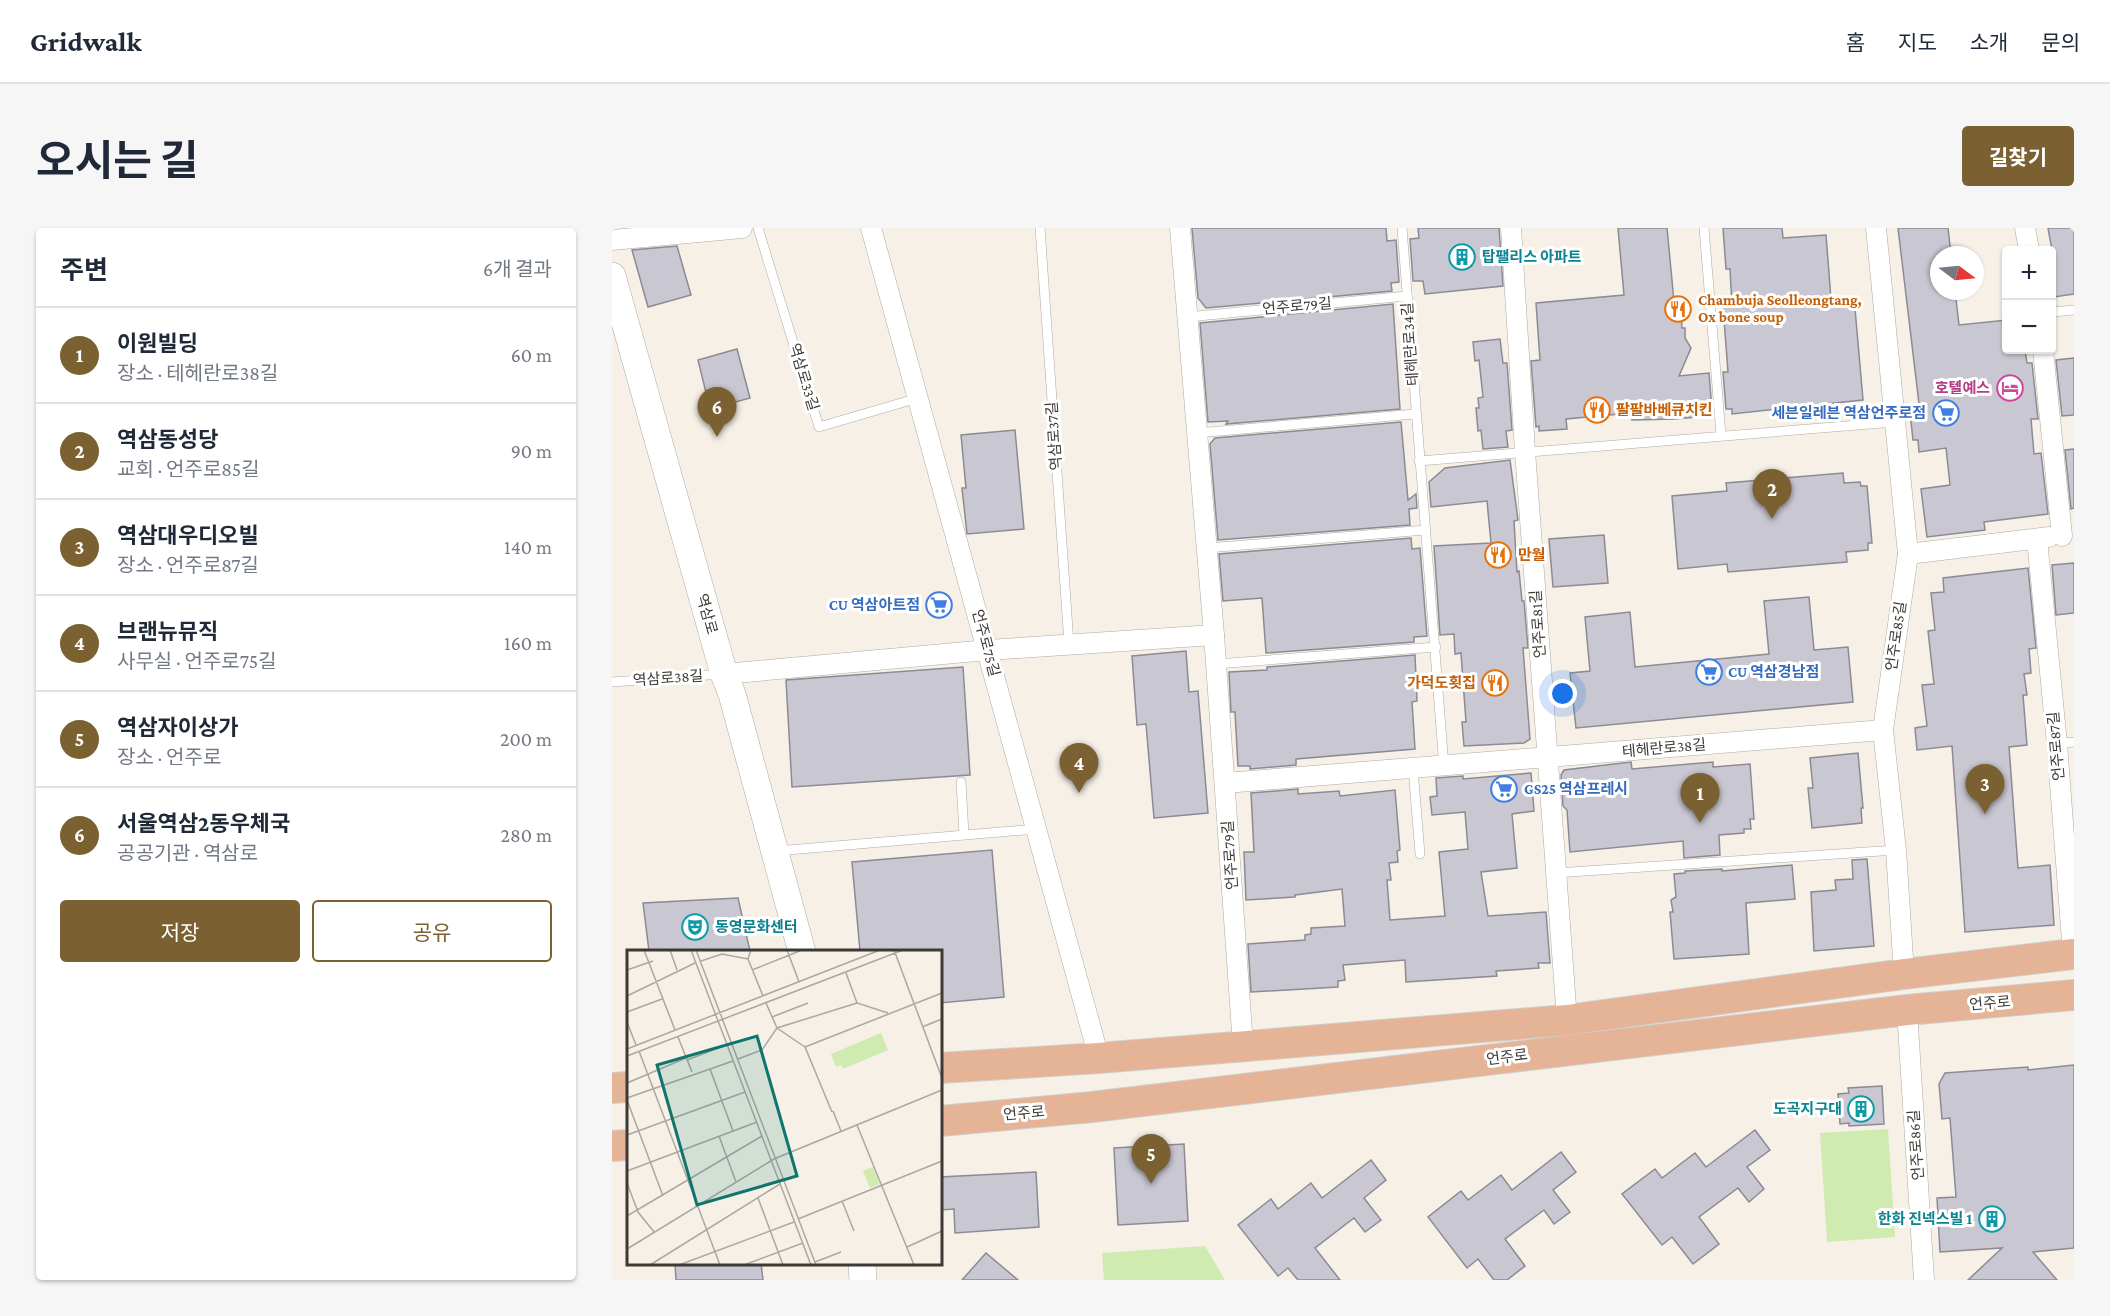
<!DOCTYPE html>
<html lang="ko">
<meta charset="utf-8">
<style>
body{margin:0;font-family:"Crimson Pro","Noto Sans KR",serif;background:#f6f6f7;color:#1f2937}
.controls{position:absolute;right:18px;top:18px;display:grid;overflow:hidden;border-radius:6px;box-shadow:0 2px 4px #0004}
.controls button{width:54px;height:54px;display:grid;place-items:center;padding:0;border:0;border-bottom:2px solid #e0e1e3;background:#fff;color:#1f2937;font:30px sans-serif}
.compass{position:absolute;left:1318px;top:18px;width:54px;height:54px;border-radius:50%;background:#fff;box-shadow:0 2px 4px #0004;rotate:106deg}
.you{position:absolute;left:951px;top:466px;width:21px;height:21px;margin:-15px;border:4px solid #fff;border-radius:50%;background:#1a73e8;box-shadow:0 0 0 9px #1a73e833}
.badge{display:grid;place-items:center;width:39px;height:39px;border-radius:50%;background:#7b6032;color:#fff;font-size:20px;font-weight:700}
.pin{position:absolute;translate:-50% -50px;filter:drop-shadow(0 2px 3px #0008)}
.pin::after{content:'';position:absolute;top:32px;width:21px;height:18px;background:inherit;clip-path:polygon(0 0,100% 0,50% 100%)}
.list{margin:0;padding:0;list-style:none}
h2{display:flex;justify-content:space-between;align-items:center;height:78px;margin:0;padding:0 24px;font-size:26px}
h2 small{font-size:20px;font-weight:400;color:#747a83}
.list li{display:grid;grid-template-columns:39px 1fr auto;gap:18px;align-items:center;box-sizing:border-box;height:96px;padding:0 24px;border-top:2px solid #e0e1e3}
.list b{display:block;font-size:22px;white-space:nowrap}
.list p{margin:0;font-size:20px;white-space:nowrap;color:#747a83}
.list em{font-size:20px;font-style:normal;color:#747a83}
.actions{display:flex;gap:12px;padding:18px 24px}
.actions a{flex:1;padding:14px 0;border:2px solid #7b6032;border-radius:6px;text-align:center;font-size:21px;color:#7b6032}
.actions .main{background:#7b6032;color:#fff}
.map{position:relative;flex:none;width:1462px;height:1052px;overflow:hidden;border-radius:6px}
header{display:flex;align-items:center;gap:36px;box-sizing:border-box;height:84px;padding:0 30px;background:#fff;border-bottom:2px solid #e0e1e3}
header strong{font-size:28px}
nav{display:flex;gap:33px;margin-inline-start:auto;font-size:21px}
.intro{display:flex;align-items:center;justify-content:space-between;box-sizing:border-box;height:144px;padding:0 36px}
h1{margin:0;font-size:42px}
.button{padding:15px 27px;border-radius:6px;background:#7b6032;color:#fff;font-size:21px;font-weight:700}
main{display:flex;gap:36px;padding:0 36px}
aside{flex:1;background:#fff;border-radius:6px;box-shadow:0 2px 4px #0004}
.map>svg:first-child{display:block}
.green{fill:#d0ebaf}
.building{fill:#c9c7d1;stroke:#8c8a94;stroke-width:1.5}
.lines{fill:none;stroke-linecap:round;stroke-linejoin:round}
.service-casing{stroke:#b0aaa2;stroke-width:10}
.minor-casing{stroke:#b0aaa2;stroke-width:21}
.secondary-casing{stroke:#b0aaa2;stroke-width:28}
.primary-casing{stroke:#d0d0cf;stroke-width:32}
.service{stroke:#fff;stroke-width:9}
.minor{stroke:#fff;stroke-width:20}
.secondary{stroke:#fff;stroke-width:27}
.primary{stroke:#e5b396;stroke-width:30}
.labels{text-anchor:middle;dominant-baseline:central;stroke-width:6;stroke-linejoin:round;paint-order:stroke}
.culture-label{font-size:15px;font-weight:bold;fill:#0d838f;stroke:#fff;text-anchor:start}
.food-label{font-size:15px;font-weight:bold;fill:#c56008;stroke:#fff;text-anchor:start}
.street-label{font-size:15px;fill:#3c3a36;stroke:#fff}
.hotel-label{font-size:15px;font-weight:bold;fill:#b23c85;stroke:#fff;text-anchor:end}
.shop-label{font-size:15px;font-weight:bold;fill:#366cbe;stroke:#fff;text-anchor:end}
.inset-road{fill:none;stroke:#aca7a0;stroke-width:1.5}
.view{fill:#0f766e;fill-opacity:0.15;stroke:#0f766e;stroke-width:3}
.inset-edge{fill:none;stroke:#3c3a36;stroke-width:3}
</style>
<header>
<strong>Gridwalk</strong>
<nav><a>홈</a><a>지도</a><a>소개</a><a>문의</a></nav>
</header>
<div class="intro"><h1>오시는 길</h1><a class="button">길찾기</a></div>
<main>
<aside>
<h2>주변<small>6개 결과</small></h2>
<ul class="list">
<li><span class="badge">1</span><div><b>이원빌딩</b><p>장소 · 테헤란로38길</p></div><em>60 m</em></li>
<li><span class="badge">2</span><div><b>역삼동성당</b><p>교회 · 언주로85길</p></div><em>90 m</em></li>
<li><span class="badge">3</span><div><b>역삼대우디오빌</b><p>장소 · 언주로87길</p></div><em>140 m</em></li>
<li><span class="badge">4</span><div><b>브랜뉴뮤직</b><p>사무실 · 언주로75길</p></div><em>160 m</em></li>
<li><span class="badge">5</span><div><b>역삼자이상가</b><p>장소 · 언주로</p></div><em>200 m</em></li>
<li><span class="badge">6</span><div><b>서울역삼2동우체국</b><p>공공기관 · 역삼로</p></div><em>280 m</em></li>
</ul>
<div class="actions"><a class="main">저장</a><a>공유</a></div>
</aside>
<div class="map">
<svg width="1462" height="1052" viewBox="0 0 1462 1052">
<rect width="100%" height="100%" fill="#f6f0e7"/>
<!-- green -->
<g class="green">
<polygon points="1276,901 1283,1009 1215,1014 1208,905"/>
<polygon points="593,1018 613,1052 492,1052 490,1025"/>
</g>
<!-- building -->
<g class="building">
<polygon points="580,0 774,0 775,13 784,12 787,54 779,55 780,63 594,80 586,70"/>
<polygon points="806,0 887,0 891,58 813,66 811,53 801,53 798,11 807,10"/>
<polygon points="1006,0 1055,0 1063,84 1069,84 1070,100 1073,100 1073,110 1079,120 1067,148 1097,145 1100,182 1085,183 1086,189 1062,191 1020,192 1019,185 954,191 955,201 927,203 927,198 924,199 919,133 928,132 924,75 1012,67"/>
<polygon points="1111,0 1170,0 1171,10 1214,7 1219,71 1242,69 1251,172 1120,186 1120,181 1114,181 1111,144 1116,144 1111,79 1120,78 1118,41 1114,41"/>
<polygon points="1286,0 1336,0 1339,27 1327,27 1327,63 1343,63 1347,97 1395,92 1395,122 1413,122 1415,135 1420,135 1426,191 1419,191 1422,226 1429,225 1436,286 1372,294 1373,302 1315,309 1309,261 1338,257 1334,220 1307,224 1306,212 1301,212 1298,185 1308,184"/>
<polygon points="1436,0 1462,0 1462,66 1442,69 1440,59 1440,22"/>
<polygon points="65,18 79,67 36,79 20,22"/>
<polygon points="781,76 788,181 614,196 616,193 596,194 588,95"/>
<polygon points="888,111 891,135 895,135 900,202 894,203 896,219 871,221 869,202 866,203 864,180 867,180 866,170 871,169 867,132 863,133 861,114"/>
<polygon points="125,121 138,170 98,181 86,132"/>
<polygon points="1462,130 1462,187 1450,188 1444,132"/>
<polygon points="789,194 796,272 804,266 805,280 797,281 798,297 606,312 598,216 603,210"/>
<polygon points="403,202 412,301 355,306 350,260 354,260 349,207"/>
<polygon points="1462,221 1462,280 1459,281 1453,222"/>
<polygon points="898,232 906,292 902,293 905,344 907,343 910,373 912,373 916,420 911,420 918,511 912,515 852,518 850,494 854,494 849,425 843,426 842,406 828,407 822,318 879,315 875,273 819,279 817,254 833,240"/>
<polygon points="1231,245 1232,255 1248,254 1249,258 1255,258 1260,315 1256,315 1256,322 1234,324 1235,334 1116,344 1115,336 1066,341 1060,268 1115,263 1114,255"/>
<polygon points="992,307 996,355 941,359 937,311"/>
<polygon points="799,310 800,321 808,320 815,408 802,409 802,414 654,425 650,370 611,373 607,326"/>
<polygon points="1462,335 1462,385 1444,387 1440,337"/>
<polygon points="1416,340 1424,420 1417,421 1419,445 1412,446 1415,467 1411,467 1415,517 1397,519 1406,640 1438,637 1442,697 1353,704 1340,518 1305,522 1303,500 1315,498 1310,457 1322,456 1316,403 1323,402 1319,365 1332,364 1331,350"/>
<polygon points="1197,369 1202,422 1236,419 1241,474 964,500 958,445 978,443 973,389 1018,384 1023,439 1157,426 1152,373"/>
<polygon points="574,423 577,464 586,463 596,585 542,590 534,496 525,497 520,428"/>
<polygon points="803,427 805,473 800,474 803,521 684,531 684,537 638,541 638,538 626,538 623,484 619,484 617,444 655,442 655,439"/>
<polygon points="351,439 358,547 180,559 174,452"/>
<polygon points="1246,525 1251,580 1249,580 1250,595 1200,600 1196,560 1201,560 1198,530"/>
<polygon points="1019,534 1020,541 1101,534 1101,539 1138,536 1142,591 1138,591 1139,601 1132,601 1132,605 1107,607 1108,627 1072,630 1071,613 958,624 955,582 951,578 949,547 952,542"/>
<polygon points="919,545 922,583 900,586 905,640 869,644 876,688 934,684 938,735 926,735 927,740 884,743 885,748 794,754 793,732 731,737 733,752 726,753 726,759 639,764 636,716 693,712 693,707 699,706 699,700 733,698 730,661 683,667 683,669 634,672 632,624 642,624 639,565 686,561 686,566 727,563 728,568 783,562 788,622 785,623 786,634 777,635 779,652 775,652 778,692 833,688 827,624 856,621 853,584 820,587 818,569 825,568 824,550 851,548 851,551"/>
<polygon points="380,622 392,769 328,775 328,723 248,723 240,634"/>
<polygon points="1255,631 1262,718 1202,723 1199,664 1224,662 1223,652 1241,651 1240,632"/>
<polygon points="1180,637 1183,671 1134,675 1137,726 1062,731 1058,684 1061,684 1059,672 1064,669 1062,646 1073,645 1073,643 1110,641 1110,643"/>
<polygon points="126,670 138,723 37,723 31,675"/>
<polygon points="1462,837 1462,1020 1421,1024 1445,1052 1356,1052 1390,1020 1328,1024 1325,970 1344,969 1338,890 1330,891 1327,856 1333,845 1416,839 1416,842"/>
<polygon points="1270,858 1272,896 1237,898 1237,895 1228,896 1226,866 1237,865 1236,860"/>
<polygon points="1143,902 1158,922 1135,939 1152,961 1137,974 1126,960 1087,989 1107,1016 1081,1036 1060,1009 1050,1017 1010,966 1043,941 1050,950 1083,925 1094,939"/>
<polygon points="572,916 576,993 506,997 502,920"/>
<polygon points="949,924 964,944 941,962 958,984 942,996 932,982 893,1011 913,1038 895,1052 882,1052 866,1031 855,1040 816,989 849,963 856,972 889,947 900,962"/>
<polygon points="759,932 774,952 752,970 769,992 753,1004 742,990 703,1020 728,1052 686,1052 676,1040 666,1048 626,997 659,971 666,981 699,955 710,970"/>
<polygon points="424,944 427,999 343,1005 342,981 328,982 328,949"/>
<polygon points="374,1025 406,1052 350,1052"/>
<polygon points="63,1035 149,1035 151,1052 64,1052"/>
</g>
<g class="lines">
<!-- service casing -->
<g class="service-casing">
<g id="service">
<polyline points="146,0 207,199 306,170"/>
<polyline points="428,0 457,416"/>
<polyline points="790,0 832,539"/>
<polyline points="1092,0 1109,207"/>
<polyline points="1440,84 1462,82"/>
<polyline points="575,89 795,68"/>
<polyline points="585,205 803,186"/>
<polyline points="807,233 1283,194"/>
<polyline points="595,320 814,302"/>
<polyline points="604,436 824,419"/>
<polyline points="0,454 110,446"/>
<polyline points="1445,516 1462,514"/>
<polyline points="801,541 808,626"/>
<polyline points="349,554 352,607"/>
<polyline points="164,623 425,601"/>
<polyline points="944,645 1284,622"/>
</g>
</g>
<!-- minor casing -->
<g class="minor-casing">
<g id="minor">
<polyline points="259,0 487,830"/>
<polyline points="568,0 602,407 631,818"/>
<polyline points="899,0 913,223 955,792"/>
<polyline points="1264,0 1296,326 1271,502 1284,622 1292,746"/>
<polyline points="1413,0 1417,22"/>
<polyline points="0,12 130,0"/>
<polyline points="1431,122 1450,308"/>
<polyline points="1425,311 1445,516 1461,726"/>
<polyline points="1296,326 1437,309"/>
<polyline points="112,446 376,422 602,407"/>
<polyline points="613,555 1271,502"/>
<polyline points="1295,782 1312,1052"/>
</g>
</g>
<!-- secondary casing -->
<g class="secondary-casing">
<g id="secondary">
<polyline points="0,48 112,446 120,466 190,724"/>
<polyline points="250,1036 251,1052"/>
</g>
</g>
<!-- primary casing -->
<g class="primary-casing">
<g id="primary">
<polyline points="328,840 487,830 955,792 1292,746 1462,726"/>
<polyline points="0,860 16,859"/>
<polyline points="328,893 480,879 1295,782 1462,767"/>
<polyline points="0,918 16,917"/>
</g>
</g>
<!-- service -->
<use href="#service" class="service"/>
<!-- minor -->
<use href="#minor" class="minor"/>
<!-- secondary -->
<use href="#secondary" class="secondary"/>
<!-- primary -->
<use href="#primary" class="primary"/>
</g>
<!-- icons -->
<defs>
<g id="building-ring" transform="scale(1.35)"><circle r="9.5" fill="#fff" stroke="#0f9aa8" stroke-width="1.5"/><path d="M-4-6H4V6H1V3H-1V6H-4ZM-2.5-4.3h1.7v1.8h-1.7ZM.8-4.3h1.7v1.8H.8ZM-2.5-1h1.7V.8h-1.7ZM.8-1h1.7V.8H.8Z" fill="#0f9aa8"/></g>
<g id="restaurant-ring" transform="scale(1.35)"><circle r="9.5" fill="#fff" stroke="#e8710a" stroke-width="1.5"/><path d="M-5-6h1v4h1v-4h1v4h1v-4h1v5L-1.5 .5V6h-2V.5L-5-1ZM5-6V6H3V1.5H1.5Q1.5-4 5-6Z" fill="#e8710a"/></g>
<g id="hotel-ring" transform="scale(1.35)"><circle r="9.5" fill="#fff" stroke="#d1479c" stroke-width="1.5"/><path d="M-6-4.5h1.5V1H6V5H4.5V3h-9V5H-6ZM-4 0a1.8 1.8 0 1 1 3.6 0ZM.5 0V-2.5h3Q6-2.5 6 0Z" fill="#d1479c"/></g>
<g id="supermarket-ring" transform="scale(1.35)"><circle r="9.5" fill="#fff" stroke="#3f7fe0" stroke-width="1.5"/><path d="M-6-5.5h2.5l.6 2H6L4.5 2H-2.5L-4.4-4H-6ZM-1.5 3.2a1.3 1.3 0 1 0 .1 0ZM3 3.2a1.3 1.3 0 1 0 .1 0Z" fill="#3f7fe0"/></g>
<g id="theatre-ring" transform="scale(1.35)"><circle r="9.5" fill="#fff" stroke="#0f9aa8" stroke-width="1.5"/><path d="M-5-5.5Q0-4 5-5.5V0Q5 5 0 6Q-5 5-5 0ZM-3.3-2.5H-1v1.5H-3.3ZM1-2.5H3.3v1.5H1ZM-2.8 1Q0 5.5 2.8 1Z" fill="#0f9aa8"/></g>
</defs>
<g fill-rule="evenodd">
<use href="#building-ring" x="850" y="29"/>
<use href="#restaurant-ring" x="1066" y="81"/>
<use href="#hotel-ring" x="1398" y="160"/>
<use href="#restaurant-ring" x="985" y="182"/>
<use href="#supermarket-ring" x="1334" y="185"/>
<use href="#restaurant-ring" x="886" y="327"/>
<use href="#supermarket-ring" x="327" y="377"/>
<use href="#supermarket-ring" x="1097" y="444"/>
<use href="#restaurant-ring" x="883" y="455"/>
<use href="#supermarket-ring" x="892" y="561"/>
<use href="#theatre-ring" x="83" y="699"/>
<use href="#building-ring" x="1249" y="881"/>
<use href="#building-ring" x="1380" y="991"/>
</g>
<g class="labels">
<!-- culture labels -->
<g class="culture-label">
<text x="870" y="29">탑팰리스 아파트</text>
<text x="103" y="699">동영문화센터</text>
<text x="1230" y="881" text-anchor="end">도곡지구대</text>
<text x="1360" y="991" text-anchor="end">한화 진넥스빌 1</text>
</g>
<!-- food labels -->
<g class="food-label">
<text x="1086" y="72">Chambuja Seolleongtang,<tspan x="1086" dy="17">Ox bone soup</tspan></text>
<text x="1004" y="182">팔팔바베큐치킨</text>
<text x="906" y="327">만월</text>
<text x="864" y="455" text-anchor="end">가덕도횟집</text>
</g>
<!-- street labels -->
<g class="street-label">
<text transform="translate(685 78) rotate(-5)">언주로79길</text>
<text transform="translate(798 116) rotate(-94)">테헤란로34길</text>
<text transform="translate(192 149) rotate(73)">역삼로33길</text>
<text transform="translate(442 208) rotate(-94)">역삼로37길</text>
<text transform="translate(95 386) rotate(74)">역삼로</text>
<text transform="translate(926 396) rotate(-94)">언주로81길</text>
<text transform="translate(1284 408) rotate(-82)">언주로85길</text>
<text transform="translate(374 415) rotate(75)">언주로75길</text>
<text transform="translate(56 450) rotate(-4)">역삼로38길</text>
<text transform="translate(1444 518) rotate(-95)">언주로87길</text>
<text transform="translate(1052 520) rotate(-5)">테헤란로38길</text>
<text transform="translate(618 627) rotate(-94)">언주로79길</text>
<text transform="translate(1378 775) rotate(-5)">언주로</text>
<text transform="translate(895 829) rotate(-7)">언주로</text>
<text transform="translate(412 885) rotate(-5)">언주로</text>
<text transform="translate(1304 917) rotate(-94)">언주로86길</text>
</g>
<!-- hotel labels -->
<g class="hotel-label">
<text x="1378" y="160">호텔예스</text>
</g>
<!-- shop labels -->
<g class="shop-label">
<text x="1314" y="185">세븐일레븐 역삼언주로점</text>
<text x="308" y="377">CU 역삼아트점</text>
<text x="1116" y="444" text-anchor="start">CU 역삼경남점</text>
<text x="912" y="561" text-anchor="start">GS25 역삼프레시</text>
</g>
</g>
<!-- overview -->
<g transform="translate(15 722)">
<rect width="315" height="315" fill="#f6f0e7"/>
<path d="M254,83L261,100L216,119L214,115L209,117L204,104ZM246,217L253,234L243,238L236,221Z" fill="#d0ebaf"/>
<path class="inset-road" d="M17,0L48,80M43,0L50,20M64,0L184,315M69,0L189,315M124,0L121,9L136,46M160,0L172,32M267,0L315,128M74,11L95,4L121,9M0,20L26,11M125,20L175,0M219,23L230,53L261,63M0,46L68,13M139,53L150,78L178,97M0,62L35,49M145,67L181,53M0,72L9,95M295,77L315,69M51,87L65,122M178,97L315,43M178,97L205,162M0,99L253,0M12,101L93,315M0,106L276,0M111,109L135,100L150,78L230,53M60,110L99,95M83,119L106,181M0,133L59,108M0,148L106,111M0,150L36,246M206,161L214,181M230,175L287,315M0,185L118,142M92,186L109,232M0,221L130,172M0,233L11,262L28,283M131,248L156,315M215,251L227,281M0,266L135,186M171,269L315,211M280,297L315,281M0,299L147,209L315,140M188,312L214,302M23,315L153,234M52,315L167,272M117,315L176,293"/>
<path class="view" d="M130,86L170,226L70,255L30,115Z"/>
<rect width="315" height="315" class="inset-edge"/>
</g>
</svg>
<div class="controls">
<button>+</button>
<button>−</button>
</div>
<svg class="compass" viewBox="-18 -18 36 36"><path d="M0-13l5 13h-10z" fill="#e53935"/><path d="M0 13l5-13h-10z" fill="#747a83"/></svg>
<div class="you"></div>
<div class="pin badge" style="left:1088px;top:595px">1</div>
<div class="pin badge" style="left:1160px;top:291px">2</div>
<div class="pin badge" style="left:1373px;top:586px">3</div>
<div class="pin badge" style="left:467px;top:565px">4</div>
<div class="pin badge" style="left:539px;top:956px">5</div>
<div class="pin badge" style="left:105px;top:209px">6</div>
</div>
</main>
